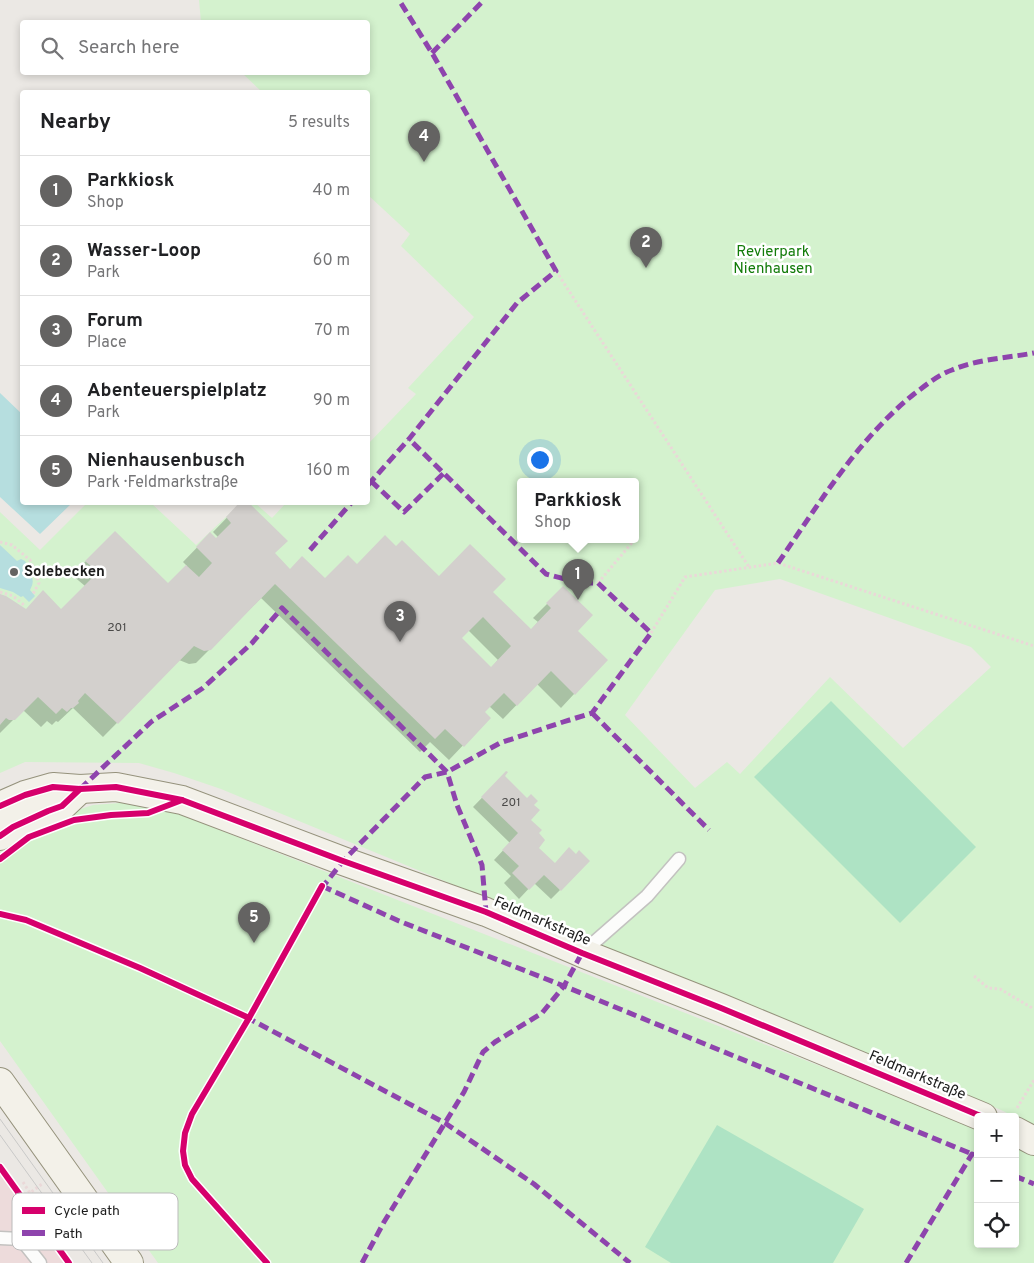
<!DOCTYPE html>
<meta charset="utf-8">
<style>
body{margin:0;font-family:Overpass,sans-serif;background:#f2f2f2;color:#202124}
.controls{position:absolute;right:15px;bottom:15px;display:grid;overflow:hidden;border-radius:5px;box-shadow:0 2px 8px #0003}
.controls button{width:45px;height:45px;display:grid;place-items:center;padding:0;border:0;border-bottom:1px solid #e0e0e0;background:#fff;color:#202124;font:25px sans-serif}
.you{position:absolute;left:539px;top:459px;width:18px;height:18px;margin:-12px;border:4px solid #fff;border-radius:50%;background:#1a73e8;box-shadow:0 0 0 8px #1a73e833}
.badge{display:grid;place-items:center;width:32px;height:32px;border-radius:50%;background:#646362;color:#fff;font-size:16px;font-weight:700}
.pin{position:absolute;translate:-50% -41px;filter:drop-shadow(0 1px 2px #0008)}
.pin::after{content:'';position:absolute;top:26px;width:18px;height:15px;background:inherit;clip-path:polygon(0 0,100% 0,50% 100%)}
.popup{position:absolute;left:517px;top:478px;width:122px;height:65px;box-sizing:border-box;display:grid;place-content:center;border-radius:5px;background:#fff;filter:drop-shadow(0 1px 4px #0005);font-size:16px;white-space:nowrap;color:#757577}
.popup b{font-size:19px;color:#202124}
.popup::after{content:'';position:absolute;left:50%;top:100%;margin-left:-10px;border:10px solid transparent;border-top-color:#fff}
.list{margin:0;padding:0;list-style:none}
h2{display:flex;justify-content:space-between;align-items:center;height:65px;margin:0;padding:0 20px;font-size:21px}
h2 small{font-size:16px;font-weight:400;color:#757577}
.list li{display:grid;grid-template-columns:32px 1fr auto;gap:15px;align-items:center;box-sizing:border-box;height:70px;padding:0 20px;border-top:1px solid #e0e0e0}
.list b{display:block;font-size:19px;white-space:nowrap}
.list p{margin:0;font-size:16px;white-space:nowrap;color:#757577}
.list em{font-size:16px;font-style:normal;color:#757577}
.icon{flex:none;width:28px;height:28px;fill:none;stroke:currentColor;stroke-width:2;stroke-linecap:round;stroke-linejoin:round}
.map{position:relative;flex:none;width:1034px;height:1263px;overflow:hidden}
.search{position:absolute;background:#fff;box-shadow:0 2px 8px #0003;left:20px;top:20px;width:350px;height:55px;display:flex;align-items:center;gap:12px;box-sizing:border-box;padding:0 18px;border-radius:5px;color:#757577;font-size:19px}
.panel{position:absolute;background:#fff;box-shadow:0 2px 8px #0003;left:20px;top:90px;width:350px;height:415px;border-radius:5px}
.map>svg:first-child{display:block}
.commercial{fill:#eddbdb}
.park{fill:#d4f2ce;fill-rule:evenodd}
.pitch{fill:#aee3c4}
.water{fill:#b6dedf}
.shadow{fill:#0003;fill-rule:evenodd}
.building{fill:#d3d0cd;fill-rule:evenodd}
.lines{fill:none;stroke-linecap:round;stroke-linejoin:round}
.lane-casing{stroke:#c3c2c0;stroke-width:15}
.secondary-casing{stroke:#95927c;stroke-width:30}
.path{stroke:#ead8d8;stroke-width:3;stroke-dasharray:2.5 2.5;stroke-linecap:butt}
.lane{stroke:#fcfcfb;stroke-width:12}
.secondary{stroke:#f3f1e9;stroke-width:28}
.tram{stroke:#c9c9c8;stroke-width:1}
.quiet{stroke:#8e44ad;stroke-width:5;stroke-dasharray:10 5;stroke-linecap:butt}
.cycleway-casing{stroke:#fff;stroke-width:9}
.cycleway{stroke:#d6006c;stroke-width:6}
.poi-dot{fill:#646362;stroke:#fff;stroke-width:2}
.labels{text-anchor:middle;dominant-baseline:central;stroke-width:5;stroke-linejoin:round;paint-order:stroke}
.number-label{font-size:12px;fill:#4a4948}
.park-label{font-size:15px;fill:#127b09;stroke:#fff}
.poi-label{font-size:15px;font-weight:bold;fill:#1c1c1c;stroke:#fff;text-anchor:start}
.street-label{font-size:15px;fill:#1c1c1c;stroke:#fff}
.key{fill:#fff;stroke:#bbb;stroke-width:1}
.key-label{font-size:14px;fill:#1c1c1c}
</style>
<div class="map">
<svg width="1034" height="1263" viewBox="0 0 1034 1263">
<rect width="100%" height="100%" fill="#ebe8e4"/>
<!-- commercial -->
<polygon class="commercial" points="0,1172 64,1263 0,1263"/>
<!-- park -->
<g class="park">
<path d="M199,0H1034V1127L1015,1117L1001,1110L221,789L174,773L139,763L25,762L0,773V512L40,550L87,503H151L196,545L241,503H255L272,518L286,503L368,502V444L416,394L408,388L474,317L401,246L410,234L368,195V92H262L242,73L368,72V22H201ZM520,481H636V539H520ZM780,579L971,647L991,667L903,748L830,677L740,774L727,762L695,788L625,715L715,590Z"/>
<polygon points="133,802 166,809 978,1128 978,1244 1015,1244 1015,1145 1034,1154 1034,1263 158,1263 0,1041 0,845 40,822 93,805"/>
</g>
<!-- pitch -->
<g class="pitch">
<polygon points="831,701 976,847 900,923 754,777"/>
<polygon points="717,1125 864,1209 833,1263 671,1263 645,1247"/>
</g>
<!-- water -->
<g class="water">
<polygon points="0,393 22,414 22,502 72,503 40,534 0,497"/>
<path d="M0,545L17,561L21,559L25,561L27,565L26,569C33,577 35,581 30,590L35,596L29,602L23,596L21,597L13,592L0,588Z"/>
</g>
<!-- shadow -->
<g class="shadow">
<path d="M242,502L274,553L290,570L325,579L396,548L439,578L491,592L531,630L538,622L533,618L549,602L576,631L574,694L561,708L537,684L503,719L489,706L483,712L489,718L449,760L430,742L420,752L261,598L196,663L189,664L179,660L103,737L73,708L58,722L56,721L52,725L47,721L41,727L23,710L0,733V596L25,610L61,611L85,586L72,575L115,532L168,585L187,566L183,562L210,534L216,540L218,537L213,532ZM468,630L498,660L491,668L460,638Z"/>
<polygon points="503,776 532,805 530,820 537,833 537,848 560,890 551,899 534,883 519,899 504,883 511,876 494,860 510,843 473,807"/>
</g>
<!-- building -->
<g class="building">
<path d="M240,502H248L288,541L275,553L290,569L302,556L325,578L348,555L357,564L385,535L396,546L402,540L439,576L470,544L506,579L493,592L531,629L551,608L546,603L563,586L593,615L578,631L608,660L575,695L551,671L517,706L504,693L485,712L491,718L464,747L445,729L435,739L275,584L211,650L204,651L194,646L118,724L85,693L78,701L79,703L73,708H71L67,712L62,708L56,714L38,697L15,720H9L6,718L0,725V594L6,596L26,609L43,590L61,609L98,572L85,561L115,531L168,583L186,565L199,577L212,563L196,547L210,532L216,538L231,523L226,517ZM483,617L511,646L491,667L462,638Z"/>
<polygon points="506,771 508,772 505,776 527,798 531,794 538,801 534,805 540,810 531,820 542,830 539,833 545,840 539,848 555,863 569,847 576,854 579,850 590,861 561,891 544,875 529,890 512,873 519,866 502,850 518,833 481,797"/>
</g>
<g class="lines">
<!-- lane casing -->
<g class="lane-casing">
<g id="lane">
<polyline points="582,953 647,896 679,859"/>
<polyline points="0,1238 21,1239 40,1263"/>
</g>
</g>
<!-- secondary casing -->
<g class="secondary-casing">
<g id="secondary">
<polyline points="0,806 25,795 53,787 80,789 116,787 182,800 343,861 486,912 582,953 721,1008 983,1117"/>
<polyline points="0,836 13,827 48,811 62,806 80,789"/>
<polyline points="0,1082 129,1263"/>
<polyline points="1015,1131 1034,1141"/>
</g>
</g>
<!-- path -->
<g class="path">
<polyline points="556,271 749,567"/>
<polyline points="0,542 12,545 30,560 39,583 33,594"/>
<polyline points="598,583 636,538"/>
<polyline points="0,592 13,596 24,605"/>
<polyline points="651,633 685,577 778,563 1034,646"/>
<polyline points="974,976 988,988 1000,989 1034,1009"/>
<polyline points="1017,1108 1034,1080"/>
<polyline points="23,1182 30,1193 42,1184"/>
</g>
<!-- lane -->
<use href="#lane" class="lane"/>
<!-- secondary -->
<use href="#secondary" class="secondary"/>
<!-- tram -->
<g class="tram">
<polyline points="0,1119 103,1263"/>
<polyline points="0,1135 92,1263"/>
</g>
<!-- quiet -->
<g class="quiet">
<polyline points="432,53 484,0"/>
<polyline points="371,481 404,512 444,473"/>
<polyline points="368,485 409,439 517,303 556,271 432,53 399,0"/>
<polyline points="310,550 352,502"/>
<path d="M778,563C819,504 857,440 914,394C926,385 938,375 952,370C978,359 1007,358 1034,353"/>
<polyline points="592,713 709,830"/>
<polyline points="80,789 151,722 203,688 252,643 282,608 447,772 457,805 482,865 486,912"/>
<polyline points="322,886 399,921 564,986 972,1154"/>
<polyline points="321,889 343,861 425,777 447,772 500,743 563,722 592,713 651,633 598,583 580,583 546,574 409,439"/>
<polyline points="246,1017 445,1123 534,1184 630,1263"/>
<polyline points="1015,1176 1034,1184"/>
<polyline points="362,1263 384,1222 464,1092 483,1052 495,1042 542,1013 564,986 582,953"/>
<polyline points="906,1263 972,1154 978,1157"/>
</g>
<!-- cycleway casing -->
<g class="cycleway-casing">
<g id="cycleway">
<polyline points="0,806 25,795 53,787 80,789 116,787 182,800 343,861 486,912 582,953 721,1008 983,1117"/>
<polyline points="0,836 13,827 48,811 62,806 80,789"/>
<polyline points="0,859 29,837 74,820 111,815 148,813 182,800"/>
<polyline points="0,914 26,920 140,968 249,1018"/>
<polyline points="0,1167 69,1263"/>
<polyline points="267,1263 192,1179 185,1165 183,1151 185,1133 192,1114 249,1018 322,886"/>
</g>
</g>
<!-- cycleway -->
<use href="#cycleway" class="cycleway"/>
</g>
<!-- markers -->
<circle class="poi-dot" cx="14" cy="572" r="5"/>
<g class="labels">
<!-- number labels -->
<g class="number-label">
<text x="117" y="628">201</text>
<text x="511" y="803">201</text>
</g>
<!-- park labels -->
<g class="park-label">
<text x="773" y="252">Revierpark<tspan x="773" dy="17">Nienhausen</tspan></text>
</g>
<!-- poi labels -->
<g class="poi-label">
<text x="24" y="572">Solebecken</text>
</g>
<!-- street labels -->
<g class="street-label">
<text transform="translate(542 922) rotate(23)">Feldmarkstraße</text>
<text transform="translate(917 1076) rotate(23)">Feldmarkstraße</text>
</g>
</g>
<!-- legend -->
<rect x="12" y="1193" width="166" height="57" rx="8" class="key"/>
<rect x="22" y="1207" width="23" height="7" fill="#d6006c"/>
<rect x="22" y="1230" width="23" height="6" fill="#8e44ad"/>
<g class="key-label">
<text x="54" y="1215">Cycle path</text>
<text x="54" y="1238">Path</text>
</g>
</svg>
<div class="controls">
<button>+</button>
<button>−</button>
<button><svg class="icon" aria-label="locate" viewBox="0 0 24 24"><circle cx="12" cy="12" r="6"/><path d="M12 2v4M12 18v4M2 12h4M18 12h4"/></svg></button>
</div>
<div class="you"></div>
<div class="pin badge" style="left:578px;top:600px">1</div>
<div class="popup"><b>Parkkiosk</b>Shop</div>
<div class="pin badge" style="left:646px;top:268px">2</div>
<div class="pin badge" style="left:400px;top:642px">3</div>
<div class="pin badge" style="left:424px;top:162px">4</div>
<div class="pin badge" style="left:254px;top:943px">5</div>
<div class="search"><svg class="icon" aria-label="search" viewBox="0 0 24 24"><circle cx="10" cy="10" r="6"/><path d="M15 15l6 6"/></svg>Search here</div>
<section class="panel">
<h2>Nearby<small>5 results</small></h2>
<ul class="list">
<li><span class="badge">1</span><div><b>Parkkiosk</b><p>Shop</p></div><em>40 m</em></li>
<li><span class="badge">2</span><div><b>Wasser-Loop</b><p>Park</p></div><em>60 m</em></li>
<li><span class="badge">3</span><div><b>Forum</b><p>Place</p></div><em>70 m</em></li>
<li><span class="badge">4</span><div><b>Abenteuerspielplatz</b><p>Park</p></div><em>90 m</em></li>
<li><span class="badge">5</span><div><b>Nienhausenbusch</b><p>Park · Feldmarkstraße</p></div><em>160 m</em></li>
</ul>
</section>
</div>
